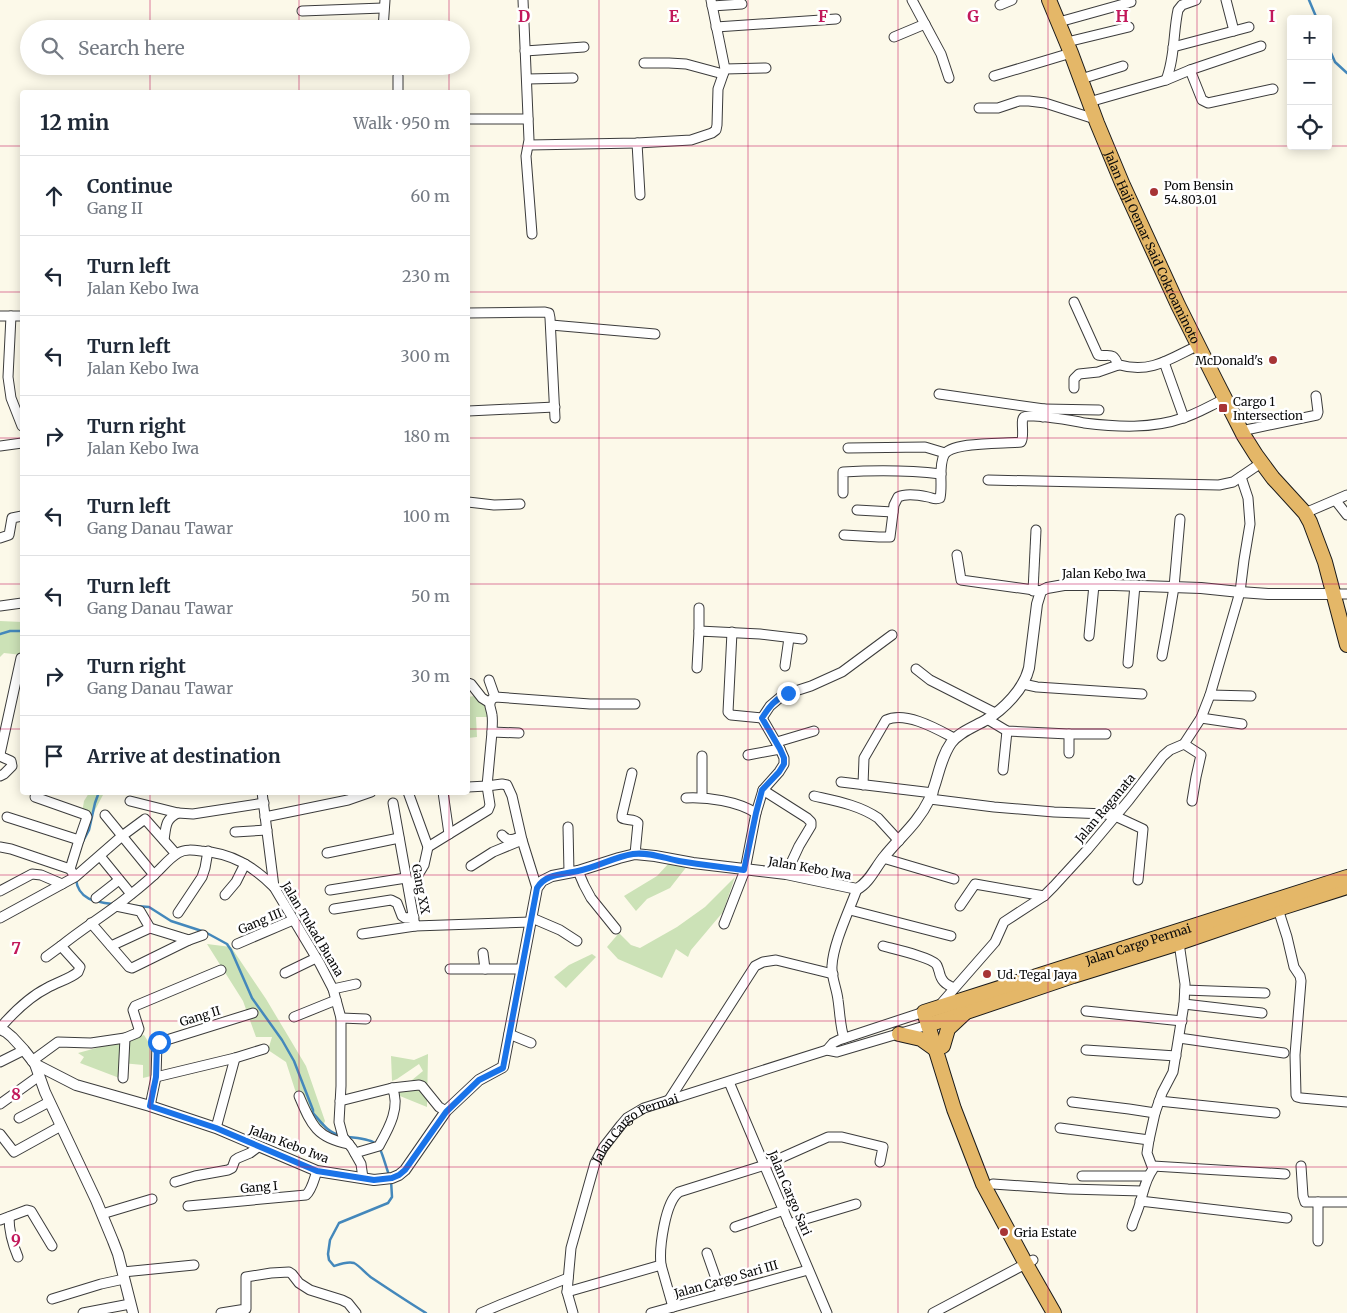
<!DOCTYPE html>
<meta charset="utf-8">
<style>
body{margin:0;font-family:Merriweather,serif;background:#f2f2f3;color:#1f2937}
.controls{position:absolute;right:15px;top:15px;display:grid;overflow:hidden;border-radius:5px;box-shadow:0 2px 12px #0003}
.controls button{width:45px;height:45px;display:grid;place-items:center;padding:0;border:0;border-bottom:1px solid #e0e1e3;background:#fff;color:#1f2937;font:25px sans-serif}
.stop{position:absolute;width:15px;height:15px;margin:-11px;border:4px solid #1a73e8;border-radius:50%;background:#fff}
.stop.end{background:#1a73e8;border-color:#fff;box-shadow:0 1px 5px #0008}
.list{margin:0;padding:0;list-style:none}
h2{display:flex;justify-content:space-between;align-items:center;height:65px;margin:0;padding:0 20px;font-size:21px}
h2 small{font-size:16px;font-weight:400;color:#747a83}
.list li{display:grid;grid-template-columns:32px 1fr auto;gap:15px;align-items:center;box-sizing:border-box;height:80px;padding:0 20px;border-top:1px solid #e0e1e3}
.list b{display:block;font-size:19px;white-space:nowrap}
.list p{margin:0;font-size:16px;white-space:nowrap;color:#747a83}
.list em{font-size:16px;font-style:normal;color:#747a83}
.icon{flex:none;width:28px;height:28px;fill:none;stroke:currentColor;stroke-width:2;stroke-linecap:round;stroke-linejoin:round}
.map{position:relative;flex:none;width:1347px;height:1313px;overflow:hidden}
.search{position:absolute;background:#fff;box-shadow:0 2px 12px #0003;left:20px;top:20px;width:450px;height:55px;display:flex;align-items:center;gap:12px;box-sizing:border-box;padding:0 18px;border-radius:28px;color:#747a83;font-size:19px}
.panel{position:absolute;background:#fff;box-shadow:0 2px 12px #0003;left:20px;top:90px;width:450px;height:705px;border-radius:5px}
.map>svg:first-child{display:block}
.green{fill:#cce2b7}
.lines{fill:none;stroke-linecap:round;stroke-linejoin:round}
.stream{stroke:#48b;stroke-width:2.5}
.minor-casing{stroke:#3c3c3c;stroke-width:11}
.tertiary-casing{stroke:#3c3c3c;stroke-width:12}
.trunk-casing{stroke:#1a1a1a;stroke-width:16}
.minor{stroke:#fff;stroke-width:9}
.tertiary{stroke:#fff;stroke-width:10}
.trunk{stroke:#e4b768;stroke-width:14}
.route{stroke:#1a73e8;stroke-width:6}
.grid{fill:none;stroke:#c2185b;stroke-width:1;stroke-opacity:0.55}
.poi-dot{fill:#a73435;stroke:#fff;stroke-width:2}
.labels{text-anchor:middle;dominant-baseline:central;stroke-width:5;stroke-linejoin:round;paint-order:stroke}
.poi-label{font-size:12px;fill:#090909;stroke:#fff;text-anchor:start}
.street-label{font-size:12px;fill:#090909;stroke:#fff}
.grid-label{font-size:16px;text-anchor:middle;font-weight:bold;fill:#c2185b;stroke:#fff;stroke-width:5;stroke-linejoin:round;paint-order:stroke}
</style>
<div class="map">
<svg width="1347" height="1313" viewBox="0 0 1347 1313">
<rect width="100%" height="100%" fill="#fcf9e9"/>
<!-- green -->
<g class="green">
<polygon points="0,621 22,622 22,655 4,653 0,657"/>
<polygon points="480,695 493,696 490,717 476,717 477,737 468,738 468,697"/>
<polygon points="89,793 104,793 86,827 80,825 84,801"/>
<polygon points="670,862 688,865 670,888 647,899 636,911 624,896 657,876"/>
<polygon points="735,877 723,912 691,950 688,957 676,949 662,978 618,959 607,947 619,933 631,945 640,948 677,927 705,907"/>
<polygon points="207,944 231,947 266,999 306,1066 325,1121 321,1130 297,1096 286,1062 268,1050 272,1037 256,1037 243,1001"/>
<polygon points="592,954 596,957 566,988 554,977 569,965"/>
<polygon points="144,1035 154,1051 155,1075 143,1078 143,1065 122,1063 122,1079 80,1063 84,1057 78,1053"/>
<polygon points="428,1054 427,1107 395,1094 423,1071 419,1064 397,1079 392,1081 391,1056 414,1060"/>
</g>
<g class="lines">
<!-- stream -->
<g class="stream">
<polyline points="1309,0 1317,19"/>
<polyline points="1328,46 1335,62 1347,73"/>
<polyline points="0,634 10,631 22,631"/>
<polyline points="81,845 89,830 95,803 99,792"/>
<path d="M76,879C78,900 96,902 113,904"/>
<path d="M136,906L149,907L171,921L205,932L227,944L231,950L252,998L282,1040L294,1061L313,1110V1113C321,1122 328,1133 340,1135"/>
<path d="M348,1137C383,1140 378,1144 389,1175"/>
<path d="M391,1180L392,1197L388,1203L339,1223L330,1240L328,1254L329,1260L334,1266C340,1264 348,1261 354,1263C360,1266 366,1274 372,1278C390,1290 408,1302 426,1313"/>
</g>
<!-- minor casing -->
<g class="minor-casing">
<g id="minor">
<polyline points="523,0 529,140 526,156 532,234"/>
<polyline points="912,0 941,54 949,78"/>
<polyline points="1226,0 1234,31"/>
<polyline points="1000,5 1012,0"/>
<polyline points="712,6 742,4"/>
<polyline points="302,11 383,8"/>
<polyline points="1059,22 1131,2"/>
<polyline points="716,27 836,19"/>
<polyline points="383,29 385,0"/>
<polyline points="894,37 925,24"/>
<polyline points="1067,42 1129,27"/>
<polyline points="1173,47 1249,27"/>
<polyline points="525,51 584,47"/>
<polyline points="644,63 669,63 686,64 723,74"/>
<polyline points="725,69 766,68"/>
<polyline points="1190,70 1202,100 1208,103 1273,89"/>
<polyline points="994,76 1071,53"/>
<polyline points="527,79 573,78"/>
<polyline points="1081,79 1123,66"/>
<path d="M1166,80C1175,58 1173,33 1178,10L1182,5L1196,0"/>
<polyline points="398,92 398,76"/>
<polyline points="1089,102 1166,80 1190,70 1261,46"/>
<polyline points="979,108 998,108 1019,101 1029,101 1045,103 1095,119"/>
<polyline points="468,119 528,119"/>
<polyline points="637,143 640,195"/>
<polyline points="529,145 637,143 691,140 712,133 716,130 717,125 718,89 725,69 711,0"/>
<path d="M1074,302L1098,355C1109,357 1113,351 1118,365H1120C1151,374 1171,358 1199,345"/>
<polyline points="468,313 545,312 549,313 550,318 555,418"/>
<polyline points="0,316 22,316"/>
<polyline points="11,316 8,377 11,398 22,426"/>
<polyline points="551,325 655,334"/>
<polyline points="1164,362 1184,418"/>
<polyline points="1074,388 1074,379 1079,374 1098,372 1118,365"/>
<polyline points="939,394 1044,409 1043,417"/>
<polyline points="1044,409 1099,410"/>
<polyline points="468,411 555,407"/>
<polyline points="1241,431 1317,415 1318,412 1316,396"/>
<polyline points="0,446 22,443"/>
<polyline points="848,448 925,447 945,453"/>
<polyline points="988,480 1219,485 1233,482 1261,463"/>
<path d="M843,493V472C876,470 908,470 941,474"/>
<polyline points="1336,501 1347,515"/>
<polyline points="468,502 494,505 520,504"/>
<polyline points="857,510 893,512"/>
<polyline points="1305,513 1347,495"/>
<path d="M844,535L879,537H890L894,505L898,497C906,493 919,495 928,497C933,498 935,500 940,498C943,485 938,468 944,455C951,441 1006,444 1021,442C1025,436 1020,420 1024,417C1028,413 1076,421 1084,423C1117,427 1152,429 1183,418C1197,414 1211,405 1225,399"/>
<polyline points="0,538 9,535 12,518 22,516"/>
<polyline points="957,555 961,580 1041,591"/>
<polyline points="1033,591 1036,530"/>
<polyline points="1334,594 1347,594"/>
<polyline points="0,606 22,603"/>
<polyline points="699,608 699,631"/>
<polyline points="732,632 728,712 731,715 762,718"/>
<polyline points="1089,636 1094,585"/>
<polyline points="1162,656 1167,629 1174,587 1180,519"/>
<polyline points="1128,663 1135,585"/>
<polyline points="785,666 789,638"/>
<polyline points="697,668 699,631 760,634 802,639"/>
<polyline points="916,669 930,680 995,713"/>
<polyline points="489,680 495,697"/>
<polyline points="468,683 471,684 482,698 490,703"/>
<polyline points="1023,684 1037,687 1142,694"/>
<polyline points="1210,695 1251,696"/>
<polyline points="762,718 770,706 783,695 811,686 842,672 892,635"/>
<polyline points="1201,718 1242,724"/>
<polyline points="987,719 1007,731 1069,734 1106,734"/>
<path d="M492,732C492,727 493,721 492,715C491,707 486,702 495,697L590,704H635"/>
<polyline points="777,742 814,731"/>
<polyline points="1184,744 1201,755 1196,777 1192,801"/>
<polyline points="1069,753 1069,734"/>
<polyline points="748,755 780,749"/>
<polyline points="702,756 702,797"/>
<polyline points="1003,770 1007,731"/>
<path d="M632,773L622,815V818C627,821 634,818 638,823L635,854"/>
<polyline points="0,776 4,774 12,766 11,761 2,757 0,754 21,658"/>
<polyline points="841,782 933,793"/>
<path d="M863,785L864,758L886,720C906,711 937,729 954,738"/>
<polyline points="468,787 487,786 502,784 507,785 512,796 522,840 537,888"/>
<polyline points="763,790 807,818 811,822 811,826 799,846 786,874"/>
<polyline points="262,792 274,887"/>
<polyline points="408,792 428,847 424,865 409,890"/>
<polyline points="443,792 449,834"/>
<path d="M814,796C836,801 859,805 878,818L899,841"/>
<polyline points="35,797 86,815 87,817 79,840"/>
<path d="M686,798C708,797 737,801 756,813"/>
<polyline points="930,799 994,807 1054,812 1106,814 1115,816 1143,829 1138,880"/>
<polyline points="130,801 178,813 193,814 264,803"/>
<polyline points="393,803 415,926 531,922"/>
<polyline points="105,815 154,875"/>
<polyline points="7,817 79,840 70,869"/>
<polyline points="265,817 348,800 371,792"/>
<polyline points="568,827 569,872"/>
<polyline points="235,832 267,830"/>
<path d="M502,835C506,840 511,841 517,838"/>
<path d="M164,840C166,827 165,819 178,813"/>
<polyline points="0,847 11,849 70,869 72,872"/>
<polyline points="428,847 488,810 490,805 487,786 492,732 519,733"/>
<polyline points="327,853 399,838"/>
<polyline points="100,856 131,894"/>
<polyline points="883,858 954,879"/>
<polyline points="471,866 493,852 522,840"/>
<polyline points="578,871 584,885 591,898 616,929"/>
<polyline points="330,890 406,878"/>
<polyline points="0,891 32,874 41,875 62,884"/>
<polyline points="225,895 236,882 245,864"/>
<polyline points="96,898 119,880"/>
<polyline points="116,906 140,911 150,928 189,940 203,935"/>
<polyline points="960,906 975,884 1044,896"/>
<polyline points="334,909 391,900 397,903 402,916 405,918 414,917"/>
<polyline points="1278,909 1287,937 1294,967 1300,976 1301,981 1295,1055 1296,1095 1297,1097 1301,1098 1347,1102"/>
<polyline points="850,910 951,936"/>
<polyline points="178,913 202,877 205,868 208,851"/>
<polyline points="0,918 75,877 122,836 145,819 176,854"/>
<polyline points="532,918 560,930 577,941"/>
<polyline points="91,923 129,967 132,968 189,940"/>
<polyline points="724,924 745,870 756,813 763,790 779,772 784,764 784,758 780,749 762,718"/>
<polyline points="362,934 415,926"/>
<polyline points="237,944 293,920"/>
<polyline points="111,946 150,928"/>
<path d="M883,946C894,949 930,957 936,964C938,966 938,969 939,971C941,981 945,984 954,988"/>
<polyline points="483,953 485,969"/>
<polyline points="46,957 61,946"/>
<polyline points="450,969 522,969"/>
<polyline points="285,973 316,958"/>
<polyline points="333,989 356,984"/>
<polyline points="1185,990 1265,993"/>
<polyline points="1184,1004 1262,1013"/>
<polyline points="939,1006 995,942 1004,922 1044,896 1054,886 1087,850 1129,800 1163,756 1170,750 1184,744 1201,718 1210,695 1240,592 1244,560 1250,524 1248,498 1241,477"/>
<polyline points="1086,1011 1182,1021"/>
<polyline points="294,1017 336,1000"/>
<polyline points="341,1018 366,1019"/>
<path d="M0,1028C13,1013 29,997 47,988C57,982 70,979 78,972L80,967L61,946C83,928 107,914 129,896C139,888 149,880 158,871C164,865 171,857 178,853C185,849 193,850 201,851C231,853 253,866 274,887L320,964L333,989L341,1018V1086L339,1122L343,1137L352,1148L361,1164L363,1178"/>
<polyline points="509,1034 531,1043"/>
<path d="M844,1038C840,1026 840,1013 838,1000C837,989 831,977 832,966C833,944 849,911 857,889"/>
<polyline points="1179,1038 1284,1053"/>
<polyline points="827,1050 833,1043 839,1040 924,1012"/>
<polyline points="1086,1050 1176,1056"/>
<polyline points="32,1061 58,1042 91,1043 125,1038 137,1033 139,1029 133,1010 135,1006 221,970"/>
<polyline points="0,1062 24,1050"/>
<polyline points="156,1077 235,1058 264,1049"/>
<polyline points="123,1078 125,1038"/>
<polyline points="729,1082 827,1313"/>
<path d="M299,1096C311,1124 316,1138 349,1144"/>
<polyline points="669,1100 755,966 763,962 776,960 833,974"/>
<polyline points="340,1101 392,1088 419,1085 422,1086 439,1107 446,1111"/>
<polyline points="1159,1101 1275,1113"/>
<polyline points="1072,1102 1129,1109 1155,1113"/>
<polyline points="0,1104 39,1076"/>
<polyline points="150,1106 156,1077 157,1043 253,1013"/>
<polyline points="19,1118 49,1102"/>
<polyline points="216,1128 235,1058"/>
<polyline points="1060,1128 1149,1140"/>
<polyline points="0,1134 14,1152 61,1126"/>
<path d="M355,1153L379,1146L380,1144C389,1128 401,1106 392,1088"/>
<polyline points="1153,1166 1285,1174"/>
<polyline points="1301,1166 1303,1196 1305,1202 1347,1202"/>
<polyline points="1082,1176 1148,1176"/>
<polyline points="175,1182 195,1176 228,1170 232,1168 235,1160 238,1158 250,1153 258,1147"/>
<polyline points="993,1184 1068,1189 1142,1191"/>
<polyline points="1140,1201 1287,1218"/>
<polyline points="1318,1202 1318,1241"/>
<path d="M188,1206L306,1195C312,1190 314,1179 317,1171"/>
<polyline points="102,1214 152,1199"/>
<path d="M9,1217C9,1232 12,1243 18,1257"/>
<polyline points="0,1220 27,1210 31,1211 52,1246"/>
<polyline points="789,1224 856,1204"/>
<path d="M1132,1226C1134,1218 1138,1211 1140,1203C1144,1190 1145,1180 1153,1169L1147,1153L1149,1140L1155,1113L1162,1093L1173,1072L1184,1004L1185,984L1179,943"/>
<polyline points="735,1227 784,1210"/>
<polyline points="707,1253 721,1293"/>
<path d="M661,1265C659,1248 665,1202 679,1192L765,1165L828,1137H842L883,1147L880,1162"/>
<polyline points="123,1272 194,1265"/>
<polyline points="567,1292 661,1265 673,1307"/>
<polyline points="52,1299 101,1284 124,1279"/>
<polyline points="83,1313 130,1304"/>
<polyline points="221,1313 246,1309 246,1277 271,1273 289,1272 292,1274 299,1283 310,1290 342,1300 348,1303 356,1313"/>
<polyline points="481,1313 502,1304 568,1278"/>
<path id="s1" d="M573,1313L567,1292L571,1248L595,1163L603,1148L621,1125L627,1118L644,1108L827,1050L837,1052L928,1025"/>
<polyline points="651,1313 808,1270"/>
<polyline points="933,1313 1033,1260"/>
</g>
</g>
<!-- tertiary casing -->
<g class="tertiary-casing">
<g id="tertiary">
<polyline points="0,1029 6,1032 12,1037 24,1050 35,1064 45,1092 96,1200 113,1241 118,1254 133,1313"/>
<path d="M35,1064L76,1085L150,1106L216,1128L317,1171L374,1180L392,1178L399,1175L405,1170L446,1111L479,1080L503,1067L537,888L542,881L552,876L578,871L619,858L635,854L655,856L693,863L786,874L857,889C869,883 875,868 884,857C899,838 918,823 929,800C938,782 939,760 951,743C959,732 974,727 986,720C1004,709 1024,689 1029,668L1037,604L1041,591L1047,588L1064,585H1114L1201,588L1240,592L1268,594H1334"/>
</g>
</g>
<!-- trunk casing -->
<g class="trunk-casing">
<g id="trunk">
<path id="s2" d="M1049,0L1071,53L1097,123L1122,183L1178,305L1216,381L1244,436L1256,455L1273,478L1305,513L1310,522L1325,562L1347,645"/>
<polyline points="928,1025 1073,976 1179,943 1278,909 1347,887"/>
<polyline points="899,1034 921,1039 935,1049"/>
<polyline points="943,1046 948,1029 964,1014"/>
<path id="s3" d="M1054,1313L1026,1264L983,1184L954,1109L924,1012L1347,877"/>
</g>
</g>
<!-- minor -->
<use href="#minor" class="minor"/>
<!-- tertiary -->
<use href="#tertiary" class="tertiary"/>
<!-- trunk -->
<use href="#trunk" class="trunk"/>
</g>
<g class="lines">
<!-- route -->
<path class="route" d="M159,1042L157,1044L156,1077L150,1106L216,1128L317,1171L374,1180L392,1178L399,1175L405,1170L446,1112L479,1080L503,1068L537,888C546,873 563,875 578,871C597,867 614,857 633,854C649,852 664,858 679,861C701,865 723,867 744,870L756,813L762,790L779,772L784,764V758L780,749L762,718C769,707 775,699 788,693"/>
</g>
<!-- grid -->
<path class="grid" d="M150,0V29M299,0V29M449,0V29M599,0V1313M748,0V1313M898,0V1313M1048,0V1313M1197,0V1313M150,66V92M299,66V92M449,66V92M0,146H22M468,146H1291M1328,146H1347M0,292H22M468,292H1347M0,438H22M468,438H1347M0,584H22M468,584H1347M0,729H22M468,729H1347M150,792V1313M299,792V1313M449,792V1313M0,875H1347M0,1021H1347M0,1167H1347"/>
<!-- markers -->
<g class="poi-dot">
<circle cx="1154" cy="192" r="5"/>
<circle cx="1273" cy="360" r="5"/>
<rect x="1218" y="403" width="10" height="10" rx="2.5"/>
<circle cx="987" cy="974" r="5"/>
<circle cx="1004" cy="1232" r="5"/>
</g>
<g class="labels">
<!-- poi labels -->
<g class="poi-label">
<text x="1164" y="185">Pom Bensin<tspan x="1164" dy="14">54.803.01</tspan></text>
<text x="1263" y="360" text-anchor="end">McDonald's</text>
<text x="1233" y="401">Cargo 1<tspan x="1233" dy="14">Intersection</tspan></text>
<text x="997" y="974">Ud. Tegal Jaya</text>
<text x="1014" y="1232">Gria Estate</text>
</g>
<!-- street labels -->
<g class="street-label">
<text stroke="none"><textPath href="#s2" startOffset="268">Jalan Haji Oemar Said Cokroaminoto</textPath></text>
<text x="1104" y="573">Jalan Kebo Iwa</text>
<text transform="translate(1105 808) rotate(-50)">Jalan Raganata</text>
<text transform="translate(810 868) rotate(10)">Jalan Kebo Iwa</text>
<text transform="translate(421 889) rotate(79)">Gang XX</text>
<text transform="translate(260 921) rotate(-23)">Gang III</text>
<text transform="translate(313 929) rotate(59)">Jalan Tukad Buana</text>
<text stroke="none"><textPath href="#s3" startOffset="554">Jalan Cargo Permai</textPath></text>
<text transform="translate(200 1016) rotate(-17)">Gang II</text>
<text stroke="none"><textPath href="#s1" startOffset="210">Jalan Cargo Permai</textPath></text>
<text transform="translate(289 1144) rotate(21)">Jalan Kebo Iwa</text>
<text transform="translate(259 1187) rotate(-5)">Gang I</text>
<text transform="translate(790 1193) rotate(67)">Jalan Cargo Sari</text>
<text transform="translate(726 1279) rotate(-16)">Jalan Cargo Sari III</text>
</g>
</g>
<g class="grid-label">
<text x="524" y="22">D</text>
<text x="674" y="22">E</text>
<text x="823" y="22">F</text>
<text x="973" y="22">G</text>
<text x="1122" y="22">H</text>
<text x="1272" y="22">I</text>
<text x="16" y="954">7</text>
<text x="16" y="1100">8</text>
<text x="16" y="1246">9</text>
</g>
</svg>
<div class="controls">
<button>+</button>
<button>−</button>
<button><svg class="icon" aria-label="locate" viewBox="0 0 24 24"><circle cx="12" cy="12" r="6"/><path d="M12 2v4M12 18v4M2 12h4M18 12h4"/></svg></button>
</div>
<div class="stop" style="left:159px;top:1042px"></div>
<div class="stop end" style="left:788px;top:693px"></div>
<div class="search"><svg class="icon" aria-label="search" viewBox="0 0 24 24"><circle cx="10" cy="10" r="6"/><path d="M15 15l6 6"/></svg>Search here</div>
<section class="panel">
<h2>12 min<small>Walk · 950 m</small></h2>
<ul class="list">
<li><svg class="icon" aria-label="ahead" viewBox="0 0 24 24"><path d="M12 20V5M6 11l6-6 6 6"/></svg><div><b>Continue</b><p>Gang II</p></div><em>60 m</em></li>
<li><svg class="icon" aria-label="left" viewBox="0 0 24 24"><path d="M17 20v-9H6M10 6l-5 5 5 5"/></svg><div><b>Turn left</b><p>Jalan Kebo Iwa</p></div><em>230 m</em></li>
<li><svg class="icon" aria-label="left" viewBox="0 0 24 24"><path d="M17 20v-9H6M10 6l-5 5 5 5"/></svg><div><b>Turn left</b><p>Jalan Kebo Iwa</p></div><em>300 m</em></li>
<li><svg class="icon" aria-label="right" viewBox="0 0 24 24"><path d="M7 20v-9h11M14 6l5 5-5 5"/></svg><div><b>Turn right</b><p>Jalan Kebo Iwa</p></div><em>180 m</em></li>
<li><svg class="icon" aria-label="left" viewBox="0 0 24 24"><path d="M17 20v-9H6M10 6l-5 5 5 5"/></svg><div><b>Turn left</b><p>Gang Danau Tawar</p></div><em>100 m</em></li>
<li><svg class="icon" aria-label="left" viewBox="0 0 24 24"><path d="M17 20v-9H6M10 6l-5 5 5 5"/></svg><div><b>Turn left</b><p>Gang Danau Tawar</p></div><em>50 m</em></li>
<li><svg class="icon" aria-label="right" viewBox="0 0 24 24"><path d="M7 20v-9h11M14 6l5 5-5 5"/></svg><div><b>Turn right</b><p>Gang Danau Tawar</p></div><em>30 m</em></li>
<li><svg class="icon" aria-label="arrive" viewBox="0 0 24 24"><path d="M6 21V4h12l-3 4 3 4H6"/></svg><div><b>Arrive at destination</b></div></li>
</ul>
</section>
</div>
